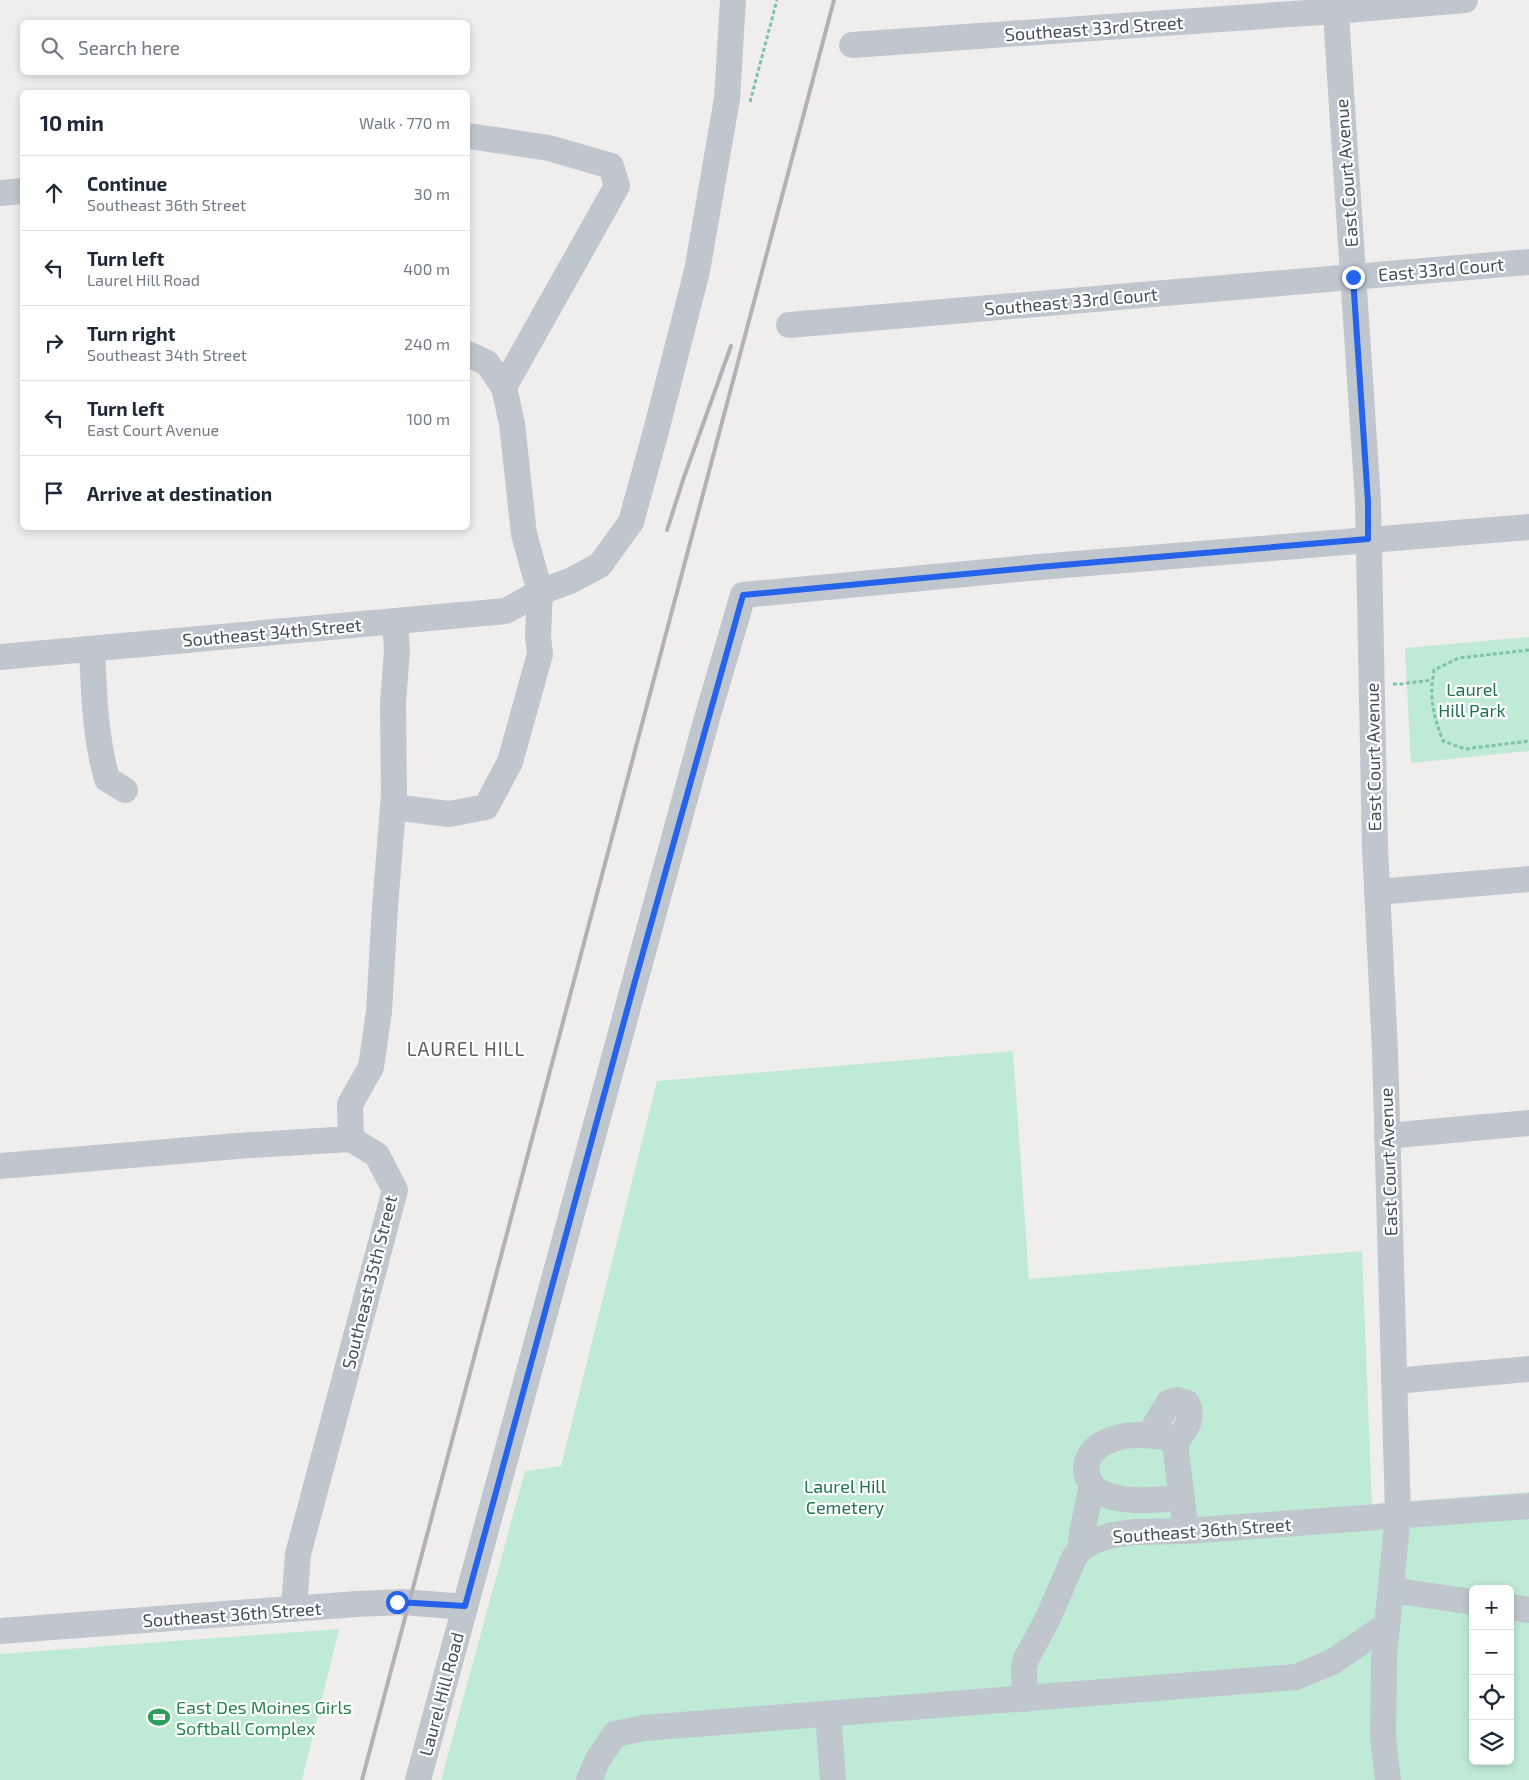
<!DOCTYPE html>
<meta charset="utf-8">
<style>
body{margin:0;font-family:"Exo 2",sans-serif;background:#f6f6f7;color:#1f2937}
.controls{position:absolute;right:15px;bottom:15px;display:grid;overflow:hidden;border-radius:8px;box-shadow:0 2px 8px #0003}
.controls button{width:45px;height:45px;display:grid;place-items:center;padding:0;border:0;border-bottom:1px solid #e0e1e3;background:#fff;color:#1f2937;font:25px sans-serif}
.stop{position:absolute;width:15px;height:15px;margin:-11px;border:4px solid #2563eb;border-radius:50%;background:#fff}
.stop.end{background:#2563eb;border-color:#fff;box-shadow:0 1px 5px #0008}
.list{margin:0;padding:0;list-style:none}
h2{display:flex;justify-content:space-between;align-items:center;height:65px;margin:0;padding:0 20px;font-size:21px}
h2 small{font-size:16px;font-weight:400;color:#747a83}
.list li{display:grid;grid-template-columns:32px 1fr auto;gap:15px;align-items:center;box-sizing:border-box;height:75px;padding:0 20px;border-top:1px solid #e0e1e3}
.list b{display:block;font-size:19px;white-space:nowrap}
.list p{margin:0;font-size:16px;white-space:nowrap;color:#747a83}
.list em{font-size:16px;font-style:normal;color:#747a83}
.icon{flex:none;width:28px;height:28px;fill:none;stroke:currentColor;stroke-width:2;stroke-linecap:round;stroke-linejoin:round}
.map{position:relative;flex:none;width:1529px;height:1780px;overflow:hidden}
.search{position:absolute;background:#fff;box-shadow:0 2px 8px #0003;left:20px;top:20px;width:450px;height:55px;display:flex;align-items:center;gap:12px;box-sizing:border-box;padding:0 18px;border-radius:8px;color:#747a83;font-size:19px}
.panel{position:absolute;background:#fff;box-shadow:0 2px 8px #0003;left:20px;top:90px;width:450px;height:440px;border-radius:8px}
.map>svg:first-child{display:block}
.green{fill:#bfead6;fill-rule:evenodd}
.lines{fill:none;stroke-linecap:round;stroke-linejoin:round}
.path{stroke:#7bc4aa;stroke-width:3;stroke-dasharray:4 2.5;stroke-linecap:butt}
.minor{stroke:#bfc6ce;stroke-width:26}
.rail{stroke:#b0b2b7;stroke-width:4}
.route{stroke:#2563eb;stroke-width:6}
.labels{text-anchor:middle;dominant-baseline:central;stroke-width:4.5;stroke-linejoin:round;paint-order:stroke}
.street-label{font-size:18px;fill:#474e59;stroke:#fff}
.park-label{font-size:18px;fill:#1f7355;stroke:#fff}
.leisure-label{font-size:18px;fill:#27864d;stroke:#fff;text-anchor:start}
.neighbourhood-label{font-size:19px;letter-spacing:1px;fill:#5b5d61;stroke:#fff}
</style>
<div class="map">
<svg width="1529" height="1780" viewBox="0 0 1529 1780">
<rect width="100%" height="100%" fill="#f0eeed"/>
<!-- green -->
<g class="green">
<polygon points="1529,637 1529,751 1411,763 1405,648"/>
<path d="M1013,1051L1029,1279L1362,1251L1372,1504L1529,1492V1780H441L525,1471L561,1466L657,1081ZM1473,1589H1510V1761H1473Z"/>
<polygon points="339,1629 302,1780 0,1780 0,1654"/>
</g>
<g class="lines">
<!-- path -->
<g class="path">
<polyline points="750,102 777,0"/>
<path d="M1529,650L1459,658L1434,670C1429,698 1433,715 1443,741L1465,749L1529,741"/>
<polyline points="1393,684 1401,684 1432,680"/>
</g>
<!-- minor -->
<g class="minor">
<polyline points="1335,0 1368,502 1375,847 1385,1051 1398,1515 1384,1657 1383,1737 1388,1780"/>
<polyline points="852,45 1335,11 1465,0"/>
<polyline points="468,136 549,148 611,166 617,186 504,387"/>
<polyline points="0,193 22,191"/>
<polyline points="789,325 1529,262"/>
<path d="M92,649C94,693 95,736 107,779L125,790"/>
<polyline points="0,657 506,611 540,592 570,581 600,565 631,522 656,431 697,271 727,99 733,0"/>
<polyline points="393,807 449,814 486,807 510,762 540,654 538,636 540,592 524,534 512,424 504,387 487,363 468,354"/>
<polyline points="1377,892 1529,879"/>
<polyline points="1387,1136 1529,1123"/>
<polyline points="351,1139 350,1104 371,1067 379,1012 385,907 394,795 393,703 397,650 395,621"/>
<polyline points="0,1166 237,1146 351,1139 377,1155 395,1190 298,1554 294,1609"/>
<polyline points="1394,1381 1529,1369"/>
<path d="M1149,1435L1169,1402L1177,1400L1187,1403C1195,1420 1184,1430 1175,1444"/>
<path d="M1182,1497C1154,1500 1124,1505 1098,1491C1092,1488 1086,1476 1086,1469C1086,1443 1121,1434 1142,1435C1152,1435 1163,1437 1173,1438L1175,1444L1186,1531"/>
<polyline points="1081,1548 1082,1533 1092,1485"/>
<polyline points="1391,1590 1473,1602"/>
<polyline points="1510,1607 1529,1610"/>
<polyline points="0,1631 357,1604 403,1602 465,1607"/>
<polyline points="1025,1699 1024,1668 1026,1659 1048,1618 1074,1558 1081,1548 1096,1540 1113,1535 1134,1532 1186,1531 1529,1506"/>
<polyline points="828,1715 833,1780"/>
<polyline points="418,1780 635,981 707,718 743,595 1039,567 1529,527"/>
<polyline points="589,1780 597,1761 615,1734 644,1728 1296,1677 1332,1662 1387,1625"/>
</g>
<!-- rail -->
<g class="rail">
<polyline points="667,530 683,480 731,346"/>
<polyline points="362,1780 834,0"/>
</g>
</g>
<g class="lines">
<!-- route -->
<polyline class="route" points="397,1602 465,1606 635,981 743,595 1039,567 1368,539 1368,502 1353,277"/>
</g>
<!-- icons -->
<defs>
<g id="stadium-bare" transform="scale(1.725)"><path d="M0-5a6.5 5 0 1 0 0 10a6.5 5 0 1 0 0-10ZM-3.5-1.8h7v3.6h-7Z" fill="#2e9e5b" stroke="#fff" stroke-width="2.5" paint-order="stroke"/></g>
</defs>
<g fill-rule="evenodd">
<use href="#stadium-bare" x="159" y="1717"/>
</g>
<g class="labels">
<!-- street labels -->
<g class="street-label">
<text transform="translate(1094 28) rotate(-4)">Southeast 33rd Street</text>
<text transform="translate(1346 173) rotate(-94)">East Court Avenue</text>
<text transform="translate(1441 269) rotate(-5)">East 33rd Court</text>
<text transform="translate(1071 301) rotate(-5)">Southeast 33rd Court</text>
<text transform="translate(272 632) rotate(-5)">Southeast 34th Street</text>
<text transform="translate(1373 757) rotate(-91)">East Court Avenue</text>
<text transform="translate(1388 1162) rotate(-92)">East Court Avenue</text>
<text transform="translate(369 1282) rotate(-76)">Southeast 35th Street</text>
<text transform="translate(1202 1530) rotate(-4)">Southeast 36th Street</text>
<text transform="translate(232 1614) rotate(-4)">Southeast 36th Street</text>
<text transform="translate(441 1694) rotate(-75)">Laurel Hill Road</text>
</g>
<!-- park labels -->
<g class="park-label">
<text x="1472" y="689">Laurel<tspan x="1472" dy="21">Hill Park</tspan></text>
<text x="845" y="1486">Laurel Hill<tspan x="845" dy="21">Cemetery</tspan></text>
</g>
<!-- leisure labels -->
<g class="leisure-label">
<text x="176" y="1707">East Des Moines Girls<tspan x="176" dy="21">Softball Complex</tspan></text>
</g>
<!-- neighbourhood labels -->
<g class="neighbourhood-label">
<text x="466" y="1048">LAUREL HILL</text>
</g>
</g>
</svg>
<div class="controls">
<button>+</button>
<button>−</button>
<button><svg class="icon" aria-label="locate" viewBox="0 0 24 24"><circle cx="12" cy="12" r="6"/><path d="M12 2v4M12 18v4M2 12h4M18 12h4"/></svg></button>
<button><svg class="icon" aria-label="layers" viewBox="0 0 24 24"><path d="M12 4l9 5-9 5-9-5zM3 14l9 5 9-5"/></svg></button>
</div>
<div class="stop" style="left:397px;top:1602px"></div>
<div class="stop end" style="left:1353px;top:277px"></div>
<div class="search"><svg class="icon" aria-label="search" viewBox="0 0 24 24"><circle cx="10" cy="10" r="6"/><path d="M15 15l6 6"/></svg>Search here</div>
<section class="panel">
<h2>10 min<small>Walk · 770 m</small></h2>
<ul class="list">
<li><svg class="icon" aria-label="ahead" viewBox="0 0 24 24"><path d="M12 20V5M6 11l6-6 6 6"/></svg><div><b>Continue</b><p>Southeast 36th Street</p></div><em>30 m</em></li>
<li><svg class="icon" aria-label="left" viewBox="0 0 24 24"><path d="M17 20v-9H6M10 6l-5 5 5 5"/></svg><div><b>Turn left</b><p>Laurel Hill Road</p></div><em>400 m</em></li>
<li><svg class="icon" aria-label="right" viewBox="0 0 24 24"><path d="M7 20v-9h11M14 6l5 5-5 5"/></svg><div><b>Turn right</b><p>Southeast 34th Street</p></div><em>240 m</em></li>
<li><svg class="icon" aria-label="left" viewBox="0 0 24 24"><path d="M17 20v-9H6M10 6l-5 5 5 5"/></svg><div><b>Turn left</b><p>East Court Avenue</p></div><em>100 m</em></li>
<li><svg class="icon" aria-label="arrive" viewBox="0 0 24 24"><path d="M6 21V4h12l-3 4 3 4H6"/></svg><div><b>Arrive at destination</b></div></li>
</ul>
</section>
</div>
